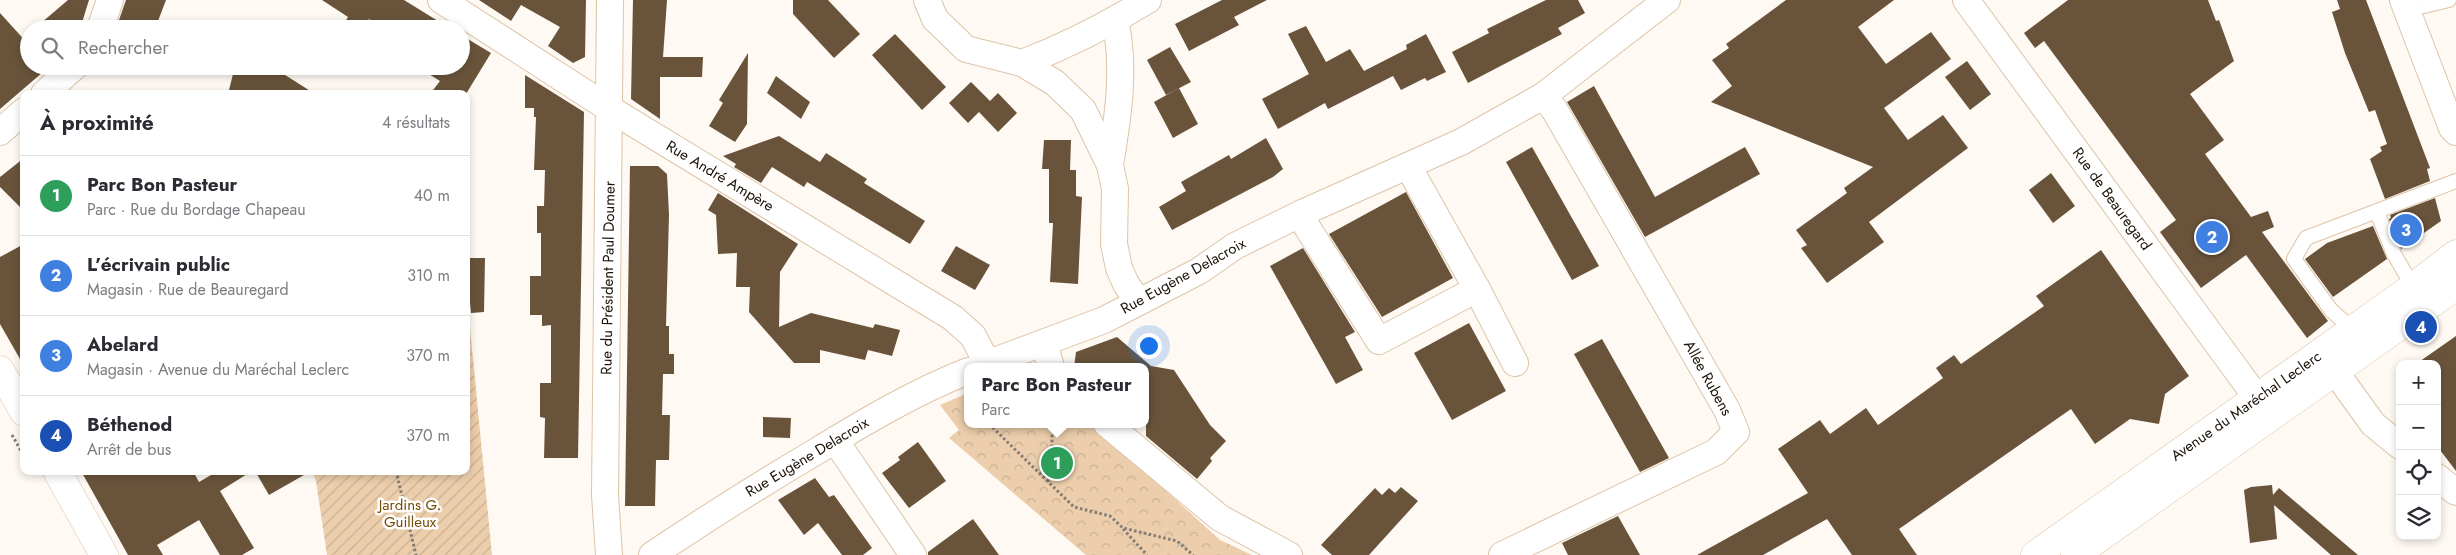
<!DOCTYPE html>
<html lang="fr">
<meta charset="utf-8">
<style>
body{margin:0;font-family:Jost,sans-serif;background:#f7f7f7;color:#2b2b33}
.controls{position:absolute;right:15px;bottom:15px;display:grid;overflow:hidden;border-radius:10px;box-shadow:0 2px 8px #0003}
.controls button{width:45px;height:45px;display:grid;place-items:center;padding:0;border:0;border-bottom:1px solid #e1e1e2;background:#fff;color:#2b2b33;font:25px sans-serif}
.you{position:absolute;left:1148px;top:345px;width:18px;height:18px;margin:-12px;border:4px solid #fff;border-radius:50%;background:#1a73e8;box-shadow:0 0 0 8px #1a73e833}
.badge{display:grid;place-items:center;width:32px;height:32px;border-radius:50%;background:#db2777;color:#fff;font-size:16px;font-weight:700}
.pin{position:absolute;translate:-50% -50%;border:2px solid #fff;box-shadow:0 1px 5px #0006}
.popup{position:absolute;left:964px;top:363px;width:185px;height:65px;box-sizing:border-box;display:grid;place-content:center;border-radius:10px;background:#fff;filter:drop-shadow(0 1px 4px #0005);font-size:16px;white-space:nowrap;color:#7c7c81}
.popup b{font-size:19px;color:#2b2b33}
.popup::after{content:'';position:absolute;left:50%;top:100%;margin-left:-10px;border:10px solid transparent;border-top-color:#fff}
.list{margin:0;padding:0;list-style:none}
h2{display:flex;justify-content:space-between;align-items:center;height:65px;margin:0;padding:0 20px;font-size:21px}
h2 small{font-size:16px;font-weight:400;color:#7c7c81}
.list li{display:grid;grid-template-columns:32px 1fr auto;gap:15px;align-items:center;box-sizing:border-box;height:80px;padding:0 20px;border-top:1px solid #e1e1e2}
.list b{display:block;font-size:19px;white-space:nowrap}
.list p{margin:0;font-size:16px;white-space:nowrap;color:#7c7c81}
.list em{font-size:16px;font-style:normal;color:#7c7c81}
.icon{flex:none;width:28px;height:28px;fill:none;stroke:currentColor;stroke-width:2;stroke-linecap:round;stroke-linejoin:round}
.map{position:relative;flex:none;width:2456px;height:555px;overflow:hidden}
.search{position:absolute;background:#fff;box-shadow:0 2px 8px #0003;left:20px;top:20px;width:450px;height:55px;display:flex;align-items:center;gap:12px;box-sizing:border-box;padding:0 18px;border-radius:28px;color:#7c7c81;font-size:19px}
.panel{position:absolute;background:#fff;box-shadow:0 2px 8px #0003;left:20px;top:90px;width:450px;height:385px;border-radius:10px}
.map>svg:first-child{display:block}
.park{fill:url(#park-crowns)}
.garden{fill:url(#garden-furrows)}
.building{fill:#69543b}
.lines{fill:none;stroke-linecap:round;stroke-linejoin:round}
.service-casing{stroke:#ddc4a8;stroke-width:16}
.minor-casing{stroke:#ddc4a8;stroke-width:28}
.tertiary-casing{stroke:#ddc4a8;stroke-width:29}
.secondary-casing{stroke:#ddc4a8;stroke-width:29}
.path{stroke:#837c74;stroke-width:3;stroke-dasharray:2.5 2.5;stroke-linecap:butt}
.service{stroke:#fff;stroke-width:14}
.minor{stroke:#fff;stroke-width:26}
.tertiary{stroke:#fff;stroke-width:28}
.secondary{stroke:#fff;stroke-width:28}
.labels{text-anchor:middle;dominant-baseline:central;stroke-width:5;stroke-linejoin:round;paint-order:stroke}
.street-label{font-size:15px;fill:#1c1309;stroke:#fff}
.park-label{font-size:15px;fill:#754a04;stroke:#fff}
</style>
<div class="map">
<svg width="2456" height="555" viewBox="0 0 2456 555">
<defs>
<pattern id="park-crowns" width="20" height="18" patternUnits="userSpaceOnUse" patternTransform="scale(1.25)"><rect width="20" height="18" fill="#ecceac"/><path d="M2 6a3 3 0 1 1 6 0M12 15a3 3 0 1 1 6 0" fill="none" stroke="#cab093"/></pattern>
<pattern id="garden-furrows" width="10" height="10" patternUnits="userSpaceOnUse" patternTransform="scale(1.25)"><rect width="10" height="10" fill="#ecceac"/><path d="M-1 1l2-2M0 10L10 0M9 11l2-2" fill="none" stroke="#cab093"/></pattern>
</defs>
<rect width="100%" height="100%" fill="#fef9f3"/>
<!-- park -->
<polygon class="park" points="968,393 968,424 1092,424 1220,540 1252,555 1086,555 949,438 959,430 940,405"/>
<!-- garden -->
<polygon class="garden" points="466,287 492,555 327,555 316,481 312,471 466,471"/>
<!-- building -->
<g class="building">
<polygon points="68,0 89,0 80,29 34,29"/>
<polygon points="126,0 166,0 155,29 119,29 122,21 119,20"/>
<polygon points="322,0 404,0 451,29 384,29 369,19 363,29 341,29 348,17"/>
<polygon points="479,0 586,0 585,57 573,63 548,46 560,27 521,5 511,21"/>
<polygon points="633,0 667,0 663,57 703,57 702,77 660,77 660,119 631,99"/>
<polygon points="793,0 828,0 860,34 834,58 793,14"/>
<polygon points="1222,0 1267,0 1234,17 1239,25 1189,51 1175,24"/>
<polygon points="1546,0 1578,0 1585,13 1558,28 1562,34 1468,83 1452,52 1489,33 1487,29"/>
<polygon points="1786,0 1894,0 1858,27 1886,64 1931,32 1951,59 1884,108 1908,140 1943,115 1968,148 1869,222 1884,242 1827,283 1801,248 1807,245 1796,230 1847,193 1844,188 1873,167 1711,102 1732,86 1712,60 1729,48 1726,44"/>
<polygon points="2068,0 2208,0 2216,21 2219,20 2234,61 2190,94 2224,140 2205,154 2251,217 2268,211 2274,227 2262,232 2328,321 2307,338 2246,255 2201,288 2160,232 2176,220 2044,41 2035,48 2024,33"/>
<polygon points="2337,0 2366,0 2430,168 2427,169 2430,181 2385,199 2370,159 2382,151 2380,147 2387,144 2375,110 2369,112 2345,53 2332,12 2340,9"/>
<polygon points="0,13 29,45 29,66 50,66 0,109"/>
<polygon points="1306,26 1326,62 1350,49 1364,71 1407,49 1406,45 1426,34 1446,72 1427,81 1425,78 1401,90 1393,76 1328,109 1325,103 1278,129 1262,99 1309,74 1288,34"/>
<polygon points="895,34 946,87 922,110 872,55"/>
<polygon points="461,35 491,53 466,94 430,94 440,81 416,66 461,66"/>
<polygon points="1170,47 1191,82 1166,95 1147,60"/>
<polygon points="748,53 747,124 735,142 709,126 723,103 719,100"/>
<polygon points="1967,61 1991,94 1970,110 1945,77"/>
<polygon points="235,66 271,66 315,94 228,94"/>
<polygon points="525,75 584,112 578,458 544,458 545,418 540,417 540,383 551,383 551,325 542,326 542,315 530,315 530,276 541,276 541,233 537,233 537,206 544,206 545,170 534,170 536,117 534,117 534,108 525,108"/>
<polygon points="776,76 810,102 801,119 767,93"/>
<polygon points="971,82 990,101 998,93 1017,113 998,132 979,112 985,106 968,123 949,103"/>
<polygon points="1594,86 1655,197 1745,147 1760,174 1645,237 1567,102"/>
<polygon points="1179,88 1198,124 1173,138 1154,102"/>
<polygon points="779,136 820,162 826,153 867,179 864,183 925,221 910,244 807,182 804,187 772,167 761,183 734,167 736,164 723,156"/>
<polygon points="1266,138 1283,169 1273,177 1172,230 1159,207 1186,191 1181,182 1229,155 1231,159"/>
<polygon points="1044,140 1071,140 1070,170 1076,170 1076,196 1082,197 1078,284 1050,282 1053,223 1049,223 1049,169 1042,169"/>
<polygon points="1532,147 1599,266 1572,280 1506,162"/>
<polygon points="24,158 24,211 0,187 0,177"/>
<polygon points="630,166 658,166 667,174 669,215 666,326 669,326 669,354 674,354 674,374 663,374 662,415 670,415 669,460 656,460 655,506 625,506"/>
<polygon points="2051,173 2075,206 2053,223 2029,190"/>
<polygon points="1406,192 1453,278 1382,317 1329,234"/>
<polygon points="718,193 798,244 780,272 779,327 811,313 873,328 875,324 900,330 892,356 868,350 865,360 820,350 820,363 794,363 749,312 750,287 736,287 737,253 718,254 716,215 708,210"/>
<polygon points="2435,198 2441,221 2401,249 2389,219 2391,218 2390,215"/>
<polygon points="2373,226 2387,259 2333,297 2305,259 2327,243"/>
<polygon points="24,244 24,366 0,324 0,257"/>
<polygon points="956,246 990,265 975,290 941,271"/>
<polygon points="1303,248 1355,332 1345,337 1363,370 1336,384 1270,266"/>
<polygon points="2101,250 2189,376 2165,394 2159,424 2130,419 2095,444 2071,409 1899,529 1917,555 1852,555 1827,519 1763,555 1697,555 1808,493 1778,449 1820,420 1830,434 1866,408 1878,425 1943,378 1936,368 1954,355 1961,364 2044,306 2036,296"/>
<polygon points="466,258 485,258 484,312 471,313"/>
<polygon points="1469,323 1506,391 1452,420 1414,353"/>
<polygon points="2456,336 2456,471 2437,446 2437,364 2416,364"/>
<polygon points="1117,337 1151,366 1174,370 1210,425 1226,441 1210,458 1212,461 1197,479 1146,436 1146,367 1074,367 1076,352"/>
<polygon points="1602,339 1669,458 1640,472 1574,354"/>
<polygon points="763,417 791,418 790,438 763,437"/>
<polygon points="918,442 946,481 909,508 882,473 900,460 898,457"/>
<polygon points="81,471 193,471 199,482 218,471 252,471 220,491 254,548 242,555 220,555 199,520 157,545 163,555 128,555"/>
<polygon points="255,471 311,471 269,495"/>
<polygon points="815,478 829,497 834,495 872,548 863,555 842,555 818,523 804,535 778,500"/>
<polygon points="2272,485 2273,495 2279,488 2358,555 2331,555 2274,505 2277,539 2250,543 2244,490 2251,487"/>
<polygon points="1401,487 1418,501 1369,555 1332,555 1321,545 1375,488 1382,495 1389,488 1395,493"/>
<polygon points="1618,516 1640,555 1568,555 1562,543"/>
<polygon points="973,519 999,555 928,555 928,552"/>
</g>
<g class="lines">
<!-- service casing -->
<g class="service-casing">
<g id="service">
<polyline points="2407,10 2449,0"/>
<polyline points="2377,212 2394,254 2413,287"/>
<polyline points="2353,330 2331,310 2294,259 2306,238 2456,181"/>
</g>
</g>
<!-- minor casing -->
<g class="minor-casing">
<g id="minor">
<polyline points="441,0 610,109 953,318 973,336 987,363"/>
<polyline points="927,0 935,19 966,49 1022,63 1055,83 1083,110 1110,165 1115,189 1114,244 1119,268 1126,284 1139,302"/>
<polyline points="1966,0 2257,398 2267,417"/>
<polyline points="2403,0 2452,128 2456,132"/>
<polyline points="100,29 110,0"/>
<path d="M1022,63C1066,46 1108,25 1148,0"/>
<polyline points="44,94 75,66"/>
<polyline points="0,132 24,111"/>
<path d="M1110,165C1118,116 1126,69 1115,20"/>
<polyline points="1408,166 1477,289 1515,363"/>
<polyline points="1302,213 1307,227 1379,341 1477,289"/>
<polyline points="1044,343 1051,367"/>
<polyline points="2328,352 2342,381 2373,424 2400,446"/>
<polyline points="978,367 1104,320 1199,271 1235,246 1302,213 1461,142 1543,96 1667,0"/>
<polyline points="1107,424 1220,518 1289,555"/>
<polyline points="835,440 913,555"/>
<polyline points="2437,477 2456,492"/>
<polyline points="609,555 605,495 610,0"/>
<path d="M652,555C706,519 761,484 817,451C866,421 915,392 968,371"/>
<polyline points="1502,555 1716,452 1736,432 1727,410 1554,109 1543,96"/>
</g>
</g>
<!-- tertiary casing -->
<g class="tertiary-casing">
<g id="tertiary">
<polyline points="0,370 24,412"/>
<polyline points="57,471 104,555"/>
</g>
</g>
<!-- secondary casing -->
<g class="secondary-casing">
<g id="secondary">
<polyline points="2035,555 2413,287 2456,254"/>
<polyline points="2075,555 2456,286"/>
</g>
</g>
<!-- path -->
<g class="path">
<polyline points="989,424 1074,507 1110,516 1123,528 1177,541 1193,555"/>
<polyline points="12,435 24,456"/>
<polyline points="396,471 416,555"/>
<polyline points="1048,482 1052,452 1052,424"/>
<polyline points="1123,529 1147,555"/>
</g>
<!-- service -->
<use href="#service" class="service"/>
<!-- minor -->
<use href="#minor" class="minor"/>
<!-- tertiary -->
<use href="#tertiary" class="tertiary"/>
<!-- secondary -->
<use href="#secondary" class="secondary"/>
</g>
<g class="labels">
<!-- street labels -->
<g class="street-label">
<text transform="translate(720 176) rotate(31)">Rue André Ampère</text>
<text transform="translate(2112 199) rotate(54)">Rue de Beauregard</text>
<text transform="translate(1183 276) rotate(-29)">Rue Eugène Delacroix</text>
<text transform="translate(608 278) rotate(-89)">Rue du Président Paul Doumer</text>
<text transform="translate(1708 378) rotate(61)">Allée Rubens</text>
<text transform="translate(2246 406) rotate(-35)">Avenue du Maréchal Leclerc</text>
<text transform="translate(807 457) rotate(-31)">Rue Eugène Delacroix</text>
</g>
<!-- park labels -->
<g class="park-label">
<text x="410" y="505">Jardins G.<tspan x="410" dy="17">Guilleux</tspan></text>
</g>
</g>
</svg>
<div class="controls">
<button>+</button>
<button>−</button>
<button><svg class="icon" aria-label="locate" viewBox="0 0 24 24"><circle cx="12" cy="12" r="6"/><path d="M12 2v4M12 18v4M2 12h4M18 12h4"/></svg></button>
<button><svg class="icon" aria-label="layers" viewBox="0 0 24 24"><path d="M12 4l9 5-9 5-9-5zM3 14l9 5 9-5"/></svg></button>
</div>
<div class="you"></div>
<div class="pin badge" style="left:1057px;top:463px;background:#2e9e5b">1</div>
<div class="popup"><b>Parc Bon Pasteur</b>Parc</div>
<div class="pin badge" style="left:2212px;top:237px;background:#3f7fe0">2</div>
<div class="pin badge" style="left:2406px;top:230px;background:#3f7fe0">3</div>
<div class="pin badge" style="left:2421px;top:327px;background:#1a4fb4">4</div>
<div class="search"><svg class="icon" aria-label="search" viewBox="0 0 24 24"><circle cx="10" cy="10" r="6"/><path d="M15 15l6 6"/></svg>Rechercher</div>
<section class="panel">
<h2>À proximité<small>4 résultats</small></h2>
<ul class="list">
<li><span class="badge" style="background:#2e9e5b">1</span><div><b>Parc Bon Pasteur</b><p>Parc · Rue du Bordage Chapeau</p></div><em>40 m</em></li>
<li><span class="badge" style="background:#3f7fe0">2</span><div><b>L’écrivain public</b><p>Magasin · Rue de Beauregard</p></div><em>310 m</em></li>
<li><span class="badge" style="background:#3f7fe0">3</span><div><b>Abelard</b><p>Magasin · Avenue du Maréchal Leclerc</p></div><em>370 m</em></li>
<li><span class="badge" style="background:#1a4fb4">4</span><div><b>Béthenod</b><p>Arrêt de bus</p></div><em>370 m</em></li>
</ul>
</section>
</div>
